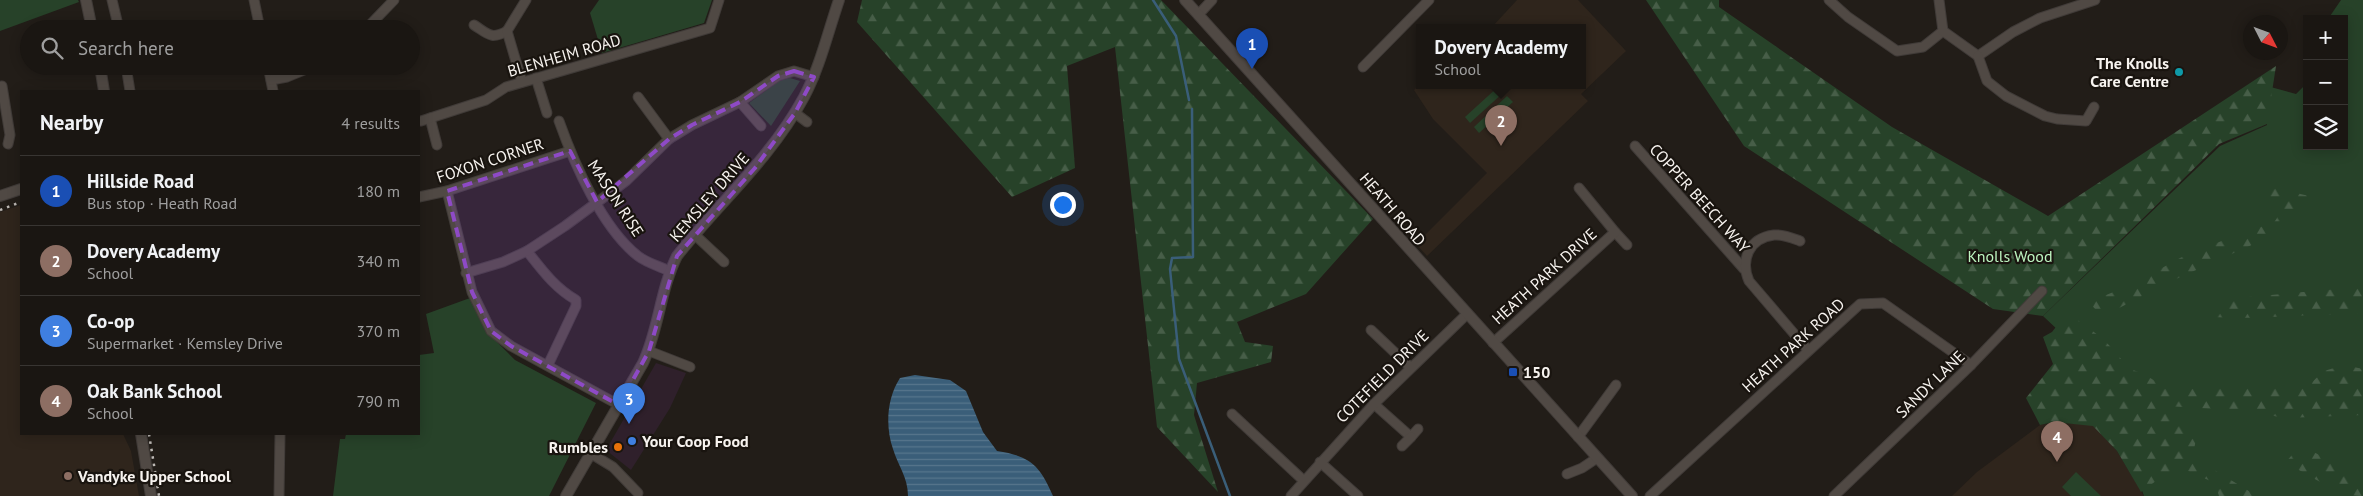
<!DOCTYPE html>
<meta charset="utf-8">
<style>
body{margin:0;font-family:"PT Sans",sans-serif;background:#272320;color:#f1f3f6}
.controls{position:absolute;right:15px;top:15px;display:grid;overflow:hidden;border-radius:0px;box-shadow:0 2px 12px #0003}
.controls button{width:45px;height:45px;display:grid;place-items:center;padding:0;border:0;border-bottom:1px solid #383532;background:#1a1612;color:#f1f3f6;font:25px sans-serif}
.compass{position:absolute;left:2243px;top:15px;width:45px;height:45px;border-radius:50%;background:#1a1612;box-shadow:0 2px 12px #0003;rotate:132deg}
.you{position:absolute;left:1062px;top:204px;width:18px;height:18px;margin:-12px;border:4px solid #fff;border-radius:50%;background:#1a73e8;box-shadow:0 0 0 8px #1a73e833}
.badge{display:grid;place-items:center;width:32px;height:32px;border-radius:50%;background:#f890cc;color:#fff;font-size:16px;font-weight:700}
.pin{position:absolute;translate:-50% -41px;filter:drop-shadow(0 1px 2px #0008)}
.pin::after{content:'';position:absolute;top:26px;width:18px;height:15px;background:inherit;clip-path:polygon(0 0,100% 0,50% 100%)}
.popup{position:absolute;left:1416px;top:24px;width:170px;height:65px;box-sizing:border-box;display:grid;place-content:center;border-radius:0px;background:#1a1612;filter:drop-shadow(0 1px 4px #0005);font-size:16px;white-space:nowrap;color:#9f9f9f}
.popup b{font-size:19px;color:#f1f3f6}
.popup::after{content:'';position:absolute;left:50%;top:100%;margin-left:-10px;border:10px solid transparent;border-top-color:#1a1612}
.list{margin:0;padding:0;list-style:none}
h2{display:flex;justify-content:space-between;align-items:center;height:65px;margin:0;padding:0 20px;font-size:21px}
h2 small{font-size:16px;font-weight:400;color:#9f9f9f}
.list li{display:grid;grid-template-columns:32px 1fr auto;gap:15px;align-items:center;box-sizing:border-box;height:70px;padding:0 20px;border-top:1px solid #383532}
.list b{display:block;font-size:19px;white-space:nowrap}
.list p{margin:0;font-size:16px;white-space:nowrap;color:#9f9f9f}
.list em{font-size:16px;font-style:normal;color:#9f9f9f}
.icon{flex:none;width:28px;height:28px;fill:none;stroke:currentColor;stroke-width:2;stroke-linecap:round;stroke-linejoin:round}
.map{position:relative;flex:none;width:2363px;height:496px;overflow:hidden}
.search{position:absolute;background:#1a1612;box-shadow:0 2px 12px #0003;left:20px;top:20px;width:400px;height:55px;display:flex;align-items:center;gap:12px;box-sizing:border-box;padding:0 18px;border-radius:28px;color:#9f9f9f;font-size:19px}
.panel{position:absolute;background:#1a1612;box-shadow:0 2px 12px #0003;left:20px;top:90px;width:400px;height:345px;border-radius:0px}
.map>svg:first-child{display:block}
.commercial{fill:#2f202b}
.built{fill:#2f251c}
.green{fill:#274229}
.forest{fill:url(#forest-firs)}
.water{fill:url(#water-rules)}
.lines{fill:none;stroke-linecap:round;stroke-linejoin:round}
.stream{stroke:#3a5e79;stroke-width:2.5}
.minor-casing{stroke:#403b38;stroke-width:11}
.tertiary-casing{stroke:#403b38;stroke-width:12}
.minor{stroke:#504944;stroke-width:9}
.tertiary{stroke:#504944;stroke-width:10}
.rail{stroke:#bdb9b5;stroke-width:2.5;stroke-dasharray:2.5 5;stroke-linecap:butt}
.marked{fill:#8e4ac6;fill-opacity:0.2;stroke:#8e4ac6;stroke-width:4;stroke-dasharray:10 6;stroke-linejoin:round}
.culture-dot{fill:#0f9aa8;stroke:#19140f;stroke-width:2}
.transit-dot{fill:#1a4fb4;stroke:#19140f;stroke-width:2}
.shop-dot{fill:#3f7fe0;stroke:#19140f;stroke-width:2}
.food-dot{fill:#e8710a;stroke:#19140f;stroke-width:2}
.education-dot{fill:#8d6e63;stroke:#19140f;stroke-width:2}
.labels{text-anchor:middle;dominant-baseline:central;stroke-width:4.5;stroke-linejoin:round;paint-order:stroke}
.street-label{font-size:16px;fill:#f7f3ef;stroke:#19140f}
.poi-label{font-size:16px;font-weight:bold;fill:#f7f3ef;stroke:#19140f;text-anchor:start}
.park-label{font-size:16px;fill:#bdf5c0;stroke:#19140f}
</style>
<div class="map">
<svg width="2363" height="496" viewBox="0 0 2363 496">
<defs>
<pattern id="forest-firs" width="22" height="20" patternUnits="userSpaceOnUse" patternTransform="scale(1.25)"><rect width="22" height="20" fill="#274229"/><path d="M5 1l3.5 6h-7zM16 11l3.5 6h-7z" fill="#475e48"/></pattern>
<pattern id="water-rules" width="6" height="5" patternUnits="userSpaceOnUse" patternTransform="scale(1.25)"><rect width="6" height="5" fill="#3a5e79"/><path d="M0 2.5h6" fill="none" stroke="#57768c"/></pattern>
</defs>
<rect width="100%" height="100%" fill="#221d18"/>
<!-- commercial -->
<polygon class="commercial" points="656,363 686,373 670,408 631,470 606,450"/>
<!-- built -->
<g class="built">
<polygon points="1517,0 1578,0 1626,51 1581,94 1588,101 1427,256 1416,244 1487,173 1433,119 1414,90 1420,84 1582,85 1582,27 1492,27"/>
<polygon points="21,205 21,434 123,434 131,451 139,496 0,496 0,212"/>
<polygon points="2054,422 2093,425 2117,451 2144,496 1952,496 1977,472 2040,425"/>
</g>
<!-- green -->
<g class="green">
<polygon points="0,0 78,0 79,2 0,31"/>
<polygon points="599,0 712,0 704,23 602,53 590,13"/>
<polygon points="2341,0 2363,0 2363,496 2144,496 2096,366 2043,316 2220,146 2267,125 2267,86 2296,94 2307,83 2307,146 2344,146 2344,19 2328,19"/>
<polygon points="790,78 800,81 771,126 749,103 779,81"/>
<polygon points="1499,86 1504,92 1470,123 1465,117"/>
<polygon points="1507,96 1513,102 1479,133 1474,127"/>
<polygon points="470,298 487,332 515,360 596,403 549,496 333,496 340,439 345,439 346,434 419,434 419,355 434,353 426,314"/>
<polygon points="2076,472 2101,496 2071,496 2062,487"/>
</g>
<!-- forest -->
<g class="forest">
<polygon points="862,0 1161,0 1373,219 1306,294 1237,322 1245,342 1273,346 1271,362 1197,383 1194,415 1218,492 1157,427 1115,47 1067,66 1075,168 1012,197 857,22"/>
<polygon points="1646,0 1719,0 1719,7 1892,127 2048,216 2276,66 2267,124 2219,144 2043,316 1993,309 1744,146"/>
<polygon points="2272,185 2282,185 2292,192 2309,196 2285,230 2165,284 2102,317 2089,302 2133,284 2180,258 2251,229 2273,224 2279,215 2264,201 2264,192"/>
<path d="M2363,277L2361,314C2311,313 2262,320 2212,317L2225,303L2248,297L2338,289Z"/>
<path d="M2067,313C2091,329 2113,344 2128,369C2144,372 2154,380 2167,390L2241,386L2283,387L2311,383L2324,371L2344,365L2363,369V415L2283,418L2252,411L2166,406L2175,421L2196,440L2194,449L2198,460L2257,496H2219L2215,483L2179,467L2164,475L2141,492L2117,451L2093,426L2054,422L2040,425L2026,398L2053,364L2043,337L2052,332Z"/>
<path d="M2309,450C2328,458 2344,470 2363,476V496C2335,496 2311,474 2285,463L2292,455Z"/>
</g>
<!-- water -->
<path class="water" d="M915,375L950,380L966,391L983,432L997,451C1030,456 1040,465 1053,496H908C908,477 898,466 893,449C885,426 887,398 900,378Z"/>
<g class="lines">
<!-- stream -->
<g class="stream">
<polyline points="1153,0 1176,36 1189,100"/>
<polyline points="1192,109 1193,257 1172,258 1170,269 1179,359 1230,496"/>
</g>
<!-- minor casing -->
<g class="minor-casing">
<g id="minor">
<polyline points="112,0 119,29"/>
<polyline points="254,0 260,29"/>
<polyline points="1829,0 1848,17 1897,51 1923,47 1943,31"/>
<polyline points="1939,0 1943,31 1978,56 2013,32 2040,18 2095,0"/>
<polyline points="1198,15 1212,0"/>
<path d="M474,25C488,34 491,40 507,31"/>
<polyline points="366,29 394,0"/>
<polyline points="1978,56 1987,81 2006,96 2045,116 2057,119 2086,121 2094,107"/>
<polyline points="126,66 130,91"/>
<polyline points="268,66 273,91"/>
<polyline points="1363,67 1429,0"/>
<polyline points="536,78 547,113"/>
<polyline points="271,80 287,77 314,66"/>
<polyline points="522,82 507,31 526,0"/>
<polyline points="2,86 10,135 8,144"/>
<polyline points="638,97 669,139"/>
<polyline points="740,102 761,126"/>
<polyline points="795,113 807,122"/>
<polyline points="430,118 437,145"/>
<polyline points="421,121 486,100 506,87 710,28 719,0"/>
<path d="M559,121C574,163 602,228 638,256C647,263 659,266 669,271"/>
<polyline points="1635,146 1744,269"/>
<polyline points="447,191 472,292 491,331 511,346 619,405"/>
<polyline points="419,197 447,191 570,151"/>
<polyline points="1615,232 1627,245"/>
<polyline points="694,234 724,262"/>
<path d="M1800,241C1792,238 1783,234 1774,235C1749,238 1740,260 1749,281L1808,350"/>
<path d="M527,251C542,270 555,288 576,300V306L548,365"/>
<polyline points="466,273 503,262 527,251 565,226 626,181 669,139 692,125 740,102 778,76 794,71 814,77"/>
<polyline points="1371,330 1410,367"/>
<polyline points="1493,343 1615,232 1579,188"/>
<polyline points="649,351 690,367"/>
<polyline points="1374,404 1411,437 1418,429"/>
<polyline points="1232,414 1303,480"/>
<polyline points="1578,437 1616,385"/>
<polyline points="1402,446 1411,437"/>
<polyline points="590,453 613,467 638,493"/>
<polyline points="1320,462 1358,496"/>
<polyline points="1567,474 1582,468 1597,458"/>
<polyline points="279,496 280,434"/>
<polyline points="1291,496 1374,404 1467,314"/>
<polyline points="1650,496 1860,304 1883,303 1971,365"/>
<polyline points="1834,496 1971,365 2042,291"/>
</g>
</g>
<!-- tertiary casing -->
<g class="tertiary-casing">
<g id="tertiary">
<polyline points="86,0 92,29"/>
<polyline points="1185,0 1632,496"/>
<polyline points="100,66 104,91"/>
<polyline points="0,196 21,189"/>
<polyline points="141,434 151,496"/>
<path d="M566,496L643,363C659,329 660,290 677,256C719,203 771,158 804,97C820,67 828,32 839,0"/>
</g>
</g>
<!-- minor -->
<use href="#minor" class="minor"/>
<!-- tertiary -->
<use href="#tertiary" class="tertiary"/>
<!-- rail -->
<g class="rail">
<polyline points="0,210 21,202"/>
<polyline points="149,434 159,496"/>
</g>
</g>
<!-- marked area -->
<path class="marked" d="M794,71L814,77L795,113L755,168L677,256L649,351L619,405L511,346L491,331L472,292L447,191L570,151L597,202L669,139L692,125L740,102L778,76Z"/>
<!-- markers -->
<circle class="culture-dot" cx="2179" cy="72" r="5"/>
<rect class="transit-dot" x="1508" y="367" width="10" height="10" rx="2.5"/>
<circle class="shop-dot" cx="632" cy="441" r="5"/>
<circle class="food-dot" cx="618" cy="447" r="5"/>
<circle class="education-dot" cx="68" cy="476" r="5"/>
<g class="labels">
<!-- street labels -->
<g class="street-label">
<text transform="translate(564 55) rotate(-16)">BLENHEIM ROAD</text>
<text transform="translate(490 160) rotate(-18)">FOXON CORNER</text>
<text transform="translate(709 197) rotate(-49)">KEMSLEY DRIVE</text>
<text transform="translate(616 198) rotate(57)">MASON RISE</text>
<text transform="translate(1700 198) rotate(48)">COPPER BEECH WAY</text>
<text transform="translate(1393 209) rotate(49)">HEATH ROAD</text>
<text transform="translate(1544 276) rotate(-42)">HEATH PARK DRIVE</text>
<text transform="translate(1793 345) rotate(-42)">HEATH PARK ROAD</text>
<text transform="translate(1382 376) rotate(-45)">COTEFIELD DRIVE</text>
<text transform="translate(1930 384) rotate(-44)">SANDY LANE</text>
</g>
<!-- poi labels -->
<g class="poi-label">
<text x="2169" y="63" text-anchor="end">The Knolls<tspan x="2169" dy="18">Care Centre</tspan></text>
<text x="1523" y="372">150</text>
<text x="642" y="441">Your Coop Food</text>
<text x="608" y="447" text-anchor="end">Rumbles</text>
<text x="78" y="476">Vandyke Upper School</text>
</g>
<!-- park labels -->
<g class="park-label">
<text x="2010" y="256">Knolls Wood</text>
</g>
</g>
</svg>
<div class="controls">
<button>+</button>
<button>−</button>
<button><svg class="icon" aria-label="layers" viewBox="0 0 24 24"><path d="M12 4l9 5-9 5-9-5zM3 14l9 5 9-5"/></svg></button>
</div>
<svg class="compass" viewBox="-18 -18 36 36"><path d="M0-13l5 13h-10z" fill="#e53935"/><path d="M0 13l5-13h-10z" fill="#9f9f9f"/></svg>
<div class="you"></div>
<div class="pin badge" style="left:1252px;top:69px;background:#1a4fb4">1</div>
<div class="pin badge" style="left:1501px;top:146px;background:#8d6e63">2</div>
<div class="popup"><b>Dovery Academy</b>School</div>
<div class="pin badge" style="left:629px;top:424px;background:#3f7fe0">3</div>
<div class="pin badge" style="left:2057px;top:462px;background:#8d6e63">4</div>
<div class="search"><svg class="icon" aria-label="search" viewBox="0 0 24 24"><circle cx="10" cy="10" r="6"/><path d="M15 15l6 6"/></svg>Search here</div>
<section class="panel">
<h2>Nearby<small>4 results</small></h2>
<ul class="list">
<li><span class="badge" style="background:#1a4fb4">1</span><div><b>Hillside Road</b><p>Bus stop · Heath Road</p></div><em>180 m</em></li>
<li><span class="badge" style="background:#8d6e63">2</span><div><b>Dovery Academy</b><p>School</p></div><em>340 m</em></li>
<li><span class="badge" style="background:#3f7fe0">3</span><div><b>Co-op</b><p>Supermarket · Kemsley Drive</p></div><em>370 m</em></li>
<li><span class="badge" style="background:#8d6e63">4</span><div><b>Oak Bank School</b><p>School</p></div><em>790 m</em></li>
</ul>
</section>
</div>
